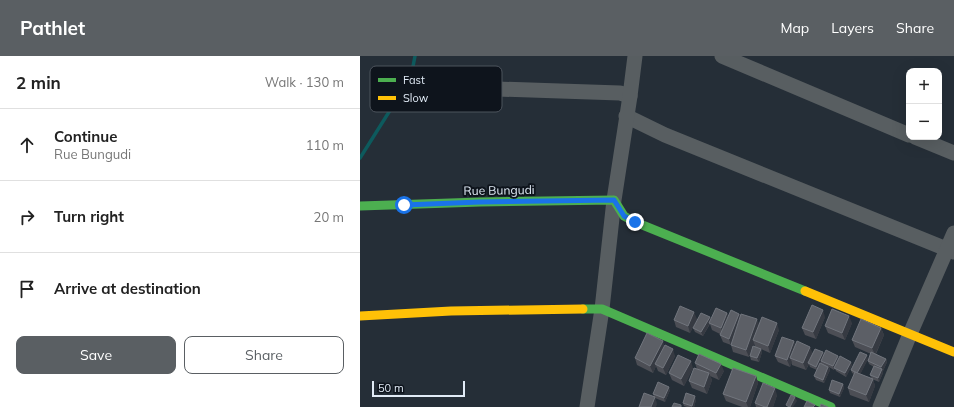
<!DOCTYPE html>
<meta charset="utf-8">
<style>
body{margin:0;font-family:Mulish,sans-serif;background:#f6f6f6;color:#222}
.controls{position:absolute;right:12px;top:12px;display:grid;overflow:hidden;border-radius:8px;box-shadow:0 4px 16px #0002}
.controls button{width:36px;height:36px;display:grid;place-items:center;padding:0;border:0;border-bottom:1px solid #e0e0e0;background:#fff;color:#222;font:20px sans-serif}
.scale{position:absolute;left:12px;bottom:10px;width:93px;box-sizing:border-box;padding-left:4px;border:2px solid #e1ebf6;border-top:0;font-size:11px;line-height:14px;white-space:nowrap;color:#e1ebf6;-webkit-text-stroke:3px #0e141c;paint-order:stroke}
.stop{position:absolute;width:12px;height:12px;margin:-9px;border:3px solid #1a73e8;border-radius:50%;background:#fff}
.stop.end{background:#1a73e8;border-color:#fff;box-shadow:0 1px 4px #0008}
.list{margin:0;padding:0;list-style:none}
h2{display:flex;justify-content:space-between;align-items:center;height:52px;margin:0;padding:0 16px;font-size:17px}
h2 small{font-size:13px;font-weight:400;color:#767676}
.list li{display:grid;grid-template-columns:26px 1fr auto;gap:12px;align-items:center;box-sizing:border-box;height:72px;padding:0 16px;border-top:1px solid #e0e0e0}
.list b{display:block;font-size:15px;white-space:nowrap}
.list p{margin:0;font-size:13px;white-space:nowrap;color:#767676}
.list em{font-size:13px;font-style:normal;color:#767676}
.actions{display:flex;gap:8px;padding:12px 16px}
.actions a{flex:1;padding:9px 0;border:1px solid #5a5f63;border-radius:8px;text-align:center;font-size:14px;color:#5a5f63}
.actions .main{background:#5a5f63;color:#fff}
.icon{flex:none;width:22px;height:22px;fill:none;stroke:currentColor;stroke-width:2;stroke-linecap:round;stroke-linejoin:round}
.map{position:relative;flex:none;width:594px;height:351px;overflow:hidden}
header{display:flex;align-items:center;gap:24px;box-sizing:border-box;height:56px;padding:0 20px;background:#5a5f63;color:#fff}
header strong{font-size:19px}
nav{display:flex;gap:22px;margin-inline-start:auto;font-size:14px}
main{display:flex}
aside{flex:1;background:#fff}
.map>svg:first-child{display:block}
.lines{fill:none;stroke-linecap:round;stroke-linejoin:round}
.stream{stroke:#0d5a5d;stroke-width:3.5}
.street{stroke:#585e61;stroke-width:15}
.fast{stroke:#4caf50;stroke-width:9}
.slow{stroke:#ffc107;stroke-width:9}
.wall{fill:#4c4e55}
.shaded-wall{fill:#363a42}
.building{fill:#5c5f66;stroke:#71757d}
.route{stroke:#1a73e8;stroke-width:5}
.labels{text-anchor:middle;dominant-baseline:central;stroke-width:4;stroke-linejoin:round;paint-order:stroke}
.street-label{font-size:12px;fill:#e1ebf6;stroke:#0e141c}
.key{fill:#0e141c;stroke:#4d545d;stroke-width:1}
.key-label{font-size:11px;fill:#e1ebf6}
</style>
<header>
<strong>Pathlet</strong>
<nav><a>Map</a><a>Layers</a><a>Share</a></nav>
</header>
<main>
<aside>
<h2>2 min<small>Walk · 130 m</small></h2>
<ul class="list">
<li><svg class="icon" aria-label="ahead" viewBox="0 0 24 24"><path d="M12 20V5M6 11l6-6 6 6"/></svg><div><b>Continue</b><p>Rue Bungudi</p></div><em>110 m</em></li>
<li><svg class="icon" aria-label="right" viewBox="0 0 24 24"><path d="M7 20v-9h11M14 6l5 5-5 5"/></svg><div><b>Turn right</b></div><em>20 m</em></li>
<li><svg class="icon" aria-label="arrive" viewBox="0 0 24 24"><path d="M6 21V4h12l-3 4 3 4H6"/></svg><div><b>Arrive at destination</b></div></li>
</ul>
<div class="actions"><a class="main">Save</a><a>Share</a></div>
</aside>
<div class="map">
<svg width="594" height="351" viewBox="0 0 594 351">
<rect width="100%" height="100%" fill="#252e37"/>
<g class="lines">
<!-- stream -->
<polyline class="stream" points="0,102 51,21 55,0"/>
<!-- street -->
<g class="street">
<polyline points="362,0 549,79"/>
<polyline points="137,33 260,37 270,40"/>
<polyline points="266,60 305,79 594,196"/>
<polyline points="555,81 594,97"/>
<polyline points="227,351 242,253 254,144 270,40 275,0"/>
<polyline points="520,351 550,278 594,177"/>
</g>
<!-- fast -->
<g class="fast">
<polyline points="0,150 120,146 254,144 264,160 275,166 445,235"/>
<polyline points="223,253 242,253 471,351"/>
</g>
<!-- slow -->
<g class="slow">
<polyline points="445,235 594,296"/>
<polyline points="0,260 91,255 223,253"/>
</g>
</g>
<!-- wall -->
<g class="wall">
<polygon points="367,257 368,260 379,258 381,260 399,268 419,274 410,297 401,293 402,296 399,306 391,304 390,300 395,291 394,287 389,301 373,296 371,289 363,286 360,279 360,278 352,274 350,268 343,280 335,276 333,272 350,261 351,264"/>
<polygon points="465,261 456,283 445,279 442,272"/>
<polygon points="337,263 330,277 316,271 314,264"/>
<polygon points="492,267 485,284 468,277 465,270"/>
<polygon points="521,272 524,279 516,298 526,303 527,306 523,315 522,314 523,317 519,326 512,323 510,319 514,311 509,308 508,305 511,298 495,291 492,284"/>
<polygon points="434,285 435,289 453,297 463,296 464,299 479,303 492,309 486,321 476,315 475,312 474,314 469,311 470,314 464,327 456,324 454,320 457,314 450,311 449,308 446,314 432,309 432,306 430,311 418,306 415,300"/>
<polygon points="304,290 315,300 306,319 298,315 296,310 293,317 277,309 275,302"/>
<polygon points="508,303 500,318 513,323 515,330 509,346 490,339 488,332 494,318 492,317 491,314"/>
<polygon points="335,307 364,315 359,324 350,320 352,324 347,338 332,332 329,325 337,313"/>
<polygon points="333,312 324,330 312,324 309,317"/>
<polygon points="396,320 398,327 390,351 382,351 366,345 363,338"/>
<polygon points="483,328 484,332 480,341 470,337 469,334"/>
<polygon points="310,334 305,346 295,342 297,348 293,338"/>
<polygon points="417,339 413,351 396,351 395,347"/>
<polygon points="336,344 334,351 327,351 324,350 323,347"/>
</g>
<!-- shaded-wall -->
<g class="shaded-wall">
<polygon points="463,254 465,261 456,283 453,276"/>
<polygon points="334,256 337,263 330,277 328,270"/>
<polygon points="367,257 370,264 364,279 361,272"/>
<polygon points="379,258 382,264 371,290 369,283"/>
<polygon points="489,260 492,267 485,284 482,277"/>
<polygon points="350,261 351,265 343,280 341,276"/>
<polygon points="397,263 400,270 393,284 394,287 389,301 386,294"/>
<polygon points="417,267 419,274 410,297 408,290"/>
<polygon points="521,272 524,279 515,299 512,292"/>
<polygon points="303,285 305,292 295,308 296,310 293,317 290,310"/>
<polygon points="434,285 437,292 430,302 432,306 430,311 427,304"/>
<polygon points="450,291 453,298 446,314 443,307"/>
<polygon points="313,293 315,300 306,319 303,312"/>
<polygon points="401,293 402,296 399,306 397,302"/>
<polygon points="463,296 464,300 461,305 461,306 458,314 456,311"/>
<polygon points="507,299 508,303 499,321 497,317"/>
<polygon points="478,300 479,303 474,314 473,310"/>
<polygon points="526,303 527,306 523,315 521,311"/>
<polygon points="331,305 333,312 324,330 321,323"/>
<polygon points="491,306 492,309 486,321 485,317"/>
<polygon points="361,308 364,315 359,324 356,317"/>
<polygon points="468,311 470,314 464,327 463,324"/>
<polygon points="522,313 523,317 519,326 518,322"/>
<polygon points="349,317 352,324 347,338 344,331"/>
<polygon points="396,320 398,327 390,351 388,351 386,346"/>
<polygon points="513,323 515,330 509,346 506,339"/>
<polygon points="483,328 484,332 480,341 479,338"/>
<polygon points="309,331 310,334 305,346 304,342"/>
<polygon points="415,332 417,339 413,351 407,351"/>
<polygon points="335,340 336,344 334,351 332,351 332,350"/>
<polygon points="295,341 297,348 296,351 291,351"/>
<polygon points="435,341 437,345 433,351 430,351"/>
</g>
<!-- building -->
<g class="building">
<polygon points="452,249 463,254 453,276 442,272"/>
<polygon points="320,250 334,256 328,270 314,264"/>
<polygon points="356,252 367,257 361,272 349,267"/>
<polygon points="472,253 489,260 482,277 465,270"/>
<polygon points="371,254 379,258 369,283 360,279"/>
<polygon points="341,257 350,261 341,276 333,272"/>
<polygon points="381,258 397,263 386,294 371,289"/>
<polygon points="402,261 417,267 408,290 393,284"/>
<polygon points="501,263 521,272 512,292 492,284"/>
<polygon points="287,277 303,285 290,310 275,302"/>
<polygon points="422,281 434,285 427,304 415,300"/>
<polygon points="437,285 450,291 443,307 430,302"/>
<polygon points="305,289 313,293 303,312 295,308"/>
<polygon points="393,290 401,293 397,302 390,300"/>
<polygon points="455,293 463,296 456,311 448,307"/>
<polygon points="466,294 478,300 473,310 461,305"/>
<polygon points="500,296 507,299 497,317 491,314"/>
<polygon points="511,296 526,303 521,311 508,305"/>
<polygon points="339,298 361,308 356,317 335,307"/>
<polygon points="318,299 331,305 321,323 309,317"/>
<polygon points="480,300 491,306 485,317 474,312"/>
<polygon points="460,307 468,311 463,324 454,320"/>
<polygon points="514,310 522,313 518,322 510,319"/>
<polygon points="334,312 349,317 344,331 329,325"/>
<polygon points="373,312 396,320 386,346 363,338"/>
<polygon points="495,316 513,323 506,339 488,332"/>
<polygon points="472,324 483,328 479,338 469,334"/>
<polygon points="298,326 309,331 304,342 293,338"/>
<polygon points="403,327 415,332 407,351 405,351 395,347"/>
<polygon points="284,337 295,341 291,351 279,351"/>
<polygon points="326,337 335,340 332,350 323,347"/>
<polygon points="431,339 435,341 430,351 429,351 426,349"/>
<polygon points="447,345 455,349 453,351 444,351"/>
<polygon points="314,347 321,349 321,351 312,351"/>
<polygon points="461,348 468,351 460,351"/>
</g>
<g class="lines">
<!-- route -->
<polyline class="route" points="44,149 120,146 254,144 264,160 275,166"/>
</g>
<g class="labels">
<!-- street labels -->
<g class="street-label">
<text transform="translate(139 134) rotate(-1)">Rue Bungudi</text>
</g>
</g>
<!-- legend -->
<rect x="10" y="10" width="132" height="46" rx="6" class="key"/>
<rect x="18" y="22" width="18" height="4" fill="#4caf50"/>
<rect x="18" y="40" width="18" height="4" fill="#ffc107"/>
<g class="key-label">
<text x="43" y="28">Fast</text>
<text x="43" y="46">Slow</text>
</g>
</svg>
<div class="controls">
<button>+</button>
<button>−</button>
</div>
<div class="scale">50 m</div>
<div class="stop" style="left:44px;top:149px"></div>
<div class="stop end" style="left:275px;top:166px"></div>
</div>
</main>
